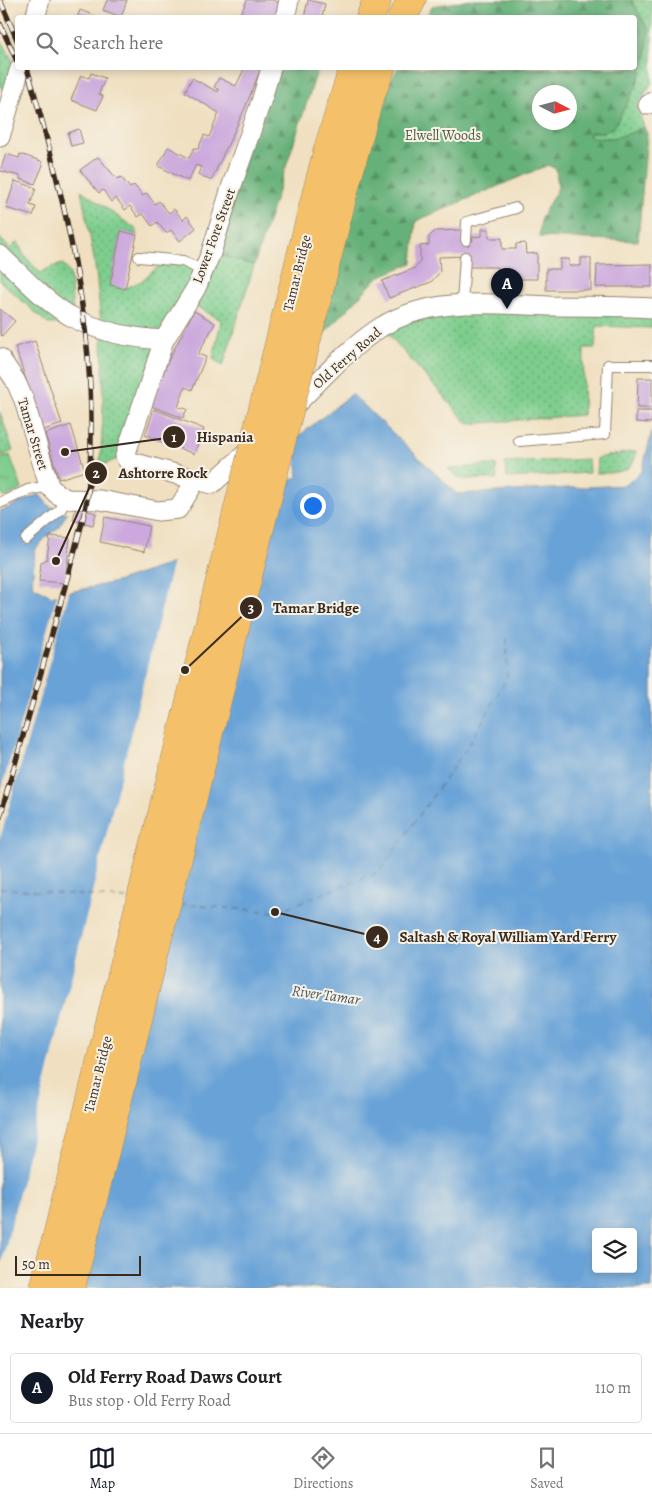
<!DOCTYPE html>
<meta charset="utf-8">
<style>
body{margin:0;font-family:Alegreya,serif;background:#f2f2f2;color:#202124}
.controls{position:absolute;right:15px;bottom:15px;display:grid;overflow:hidden;border-radius:5px;box-shadow:0 2px 8px #0003}
.controls button{width:45px;height:45px;display:grid;place-items:center;padding:0;border:0;border-bottom:1px solid #e0e0e0;background:#fff;color:#202124;font:25px sans-serif}
.compass{position:absolute;left:532px;top:85px;width:45px;height:45px;border-radius:50%;background:#fff;box-shadow:0 2px 8px #0003;rotate:96deg}
.scale{position:absolute;left:15px;bottom:12px;width:126px;box-sizing:border-box;padding-left:5px;border:2px solid #3b2a1e;border-top:0;font-size:14px;line-height:18px;white-space:nowrap;color:#3b2a1e;-webkit-text-stroke:4px #f7f3e8;paint-order:stroke}
.you{position:absolute;left:312px;top:505px;width:18px;height:18px;margin:-12px;border:4px solid #fff;border-radius:50%;background:#1a73e8;box-shadow:0 0 0 8px #1a73e833}
.badge{display:grid;place-items:center;width:32px;height:32px;border-radius:50%;background:#111827;color:#fff;font-size:16px;font-weight:700}
.pin{position:absolute;translate:-50% -41px;filter:drop-shadow(0 1px 2px #0008)}
.pin::after{content:'';position:absolute;top:26px;width:18px;height:15px;background:inherit;clip-path:polygon(0 0,100% 0,50% 100%)}
.list{margin:0;padding:0;list-style:none}
h2{display:flex;justify-content:space-between;align-items:center;height:65px;margin:0;padding:0 20px;font-size:21px}
h2 small{font-size:16px;font-weight:400;color:#757577}
.list li{display:grid;grid-template-columns:32px 1fr auto;gap:15px;align-items:center;box-sizing:border-box;height:70px;margin:0 10px 10px;padding:0 10px;border:1px solid #e0e0e0;border-radius:5px}
.list b{display:block;font-size:19px;white-space:nowrap}
.list p{margin:0;font-size:16px;white-space:nowrap;color:#757577}
.list em{font-size:16px;font-style:normal;color:#757577}
.icon{flex:none;width:28px;height:28px;fill:none;stroke:currentColor;stroke-width:2;stroke-linecap:round;stroke-linejoin:round}
.map{position:relative;flex:none;width:652px;height:1288px;overflow:hidden}
.search{position:absolute;background:#fff;box-shadow:0 2px 8px #0003;left:15px;right:15px;top:15px;height:55px;display:flex;align-items:center;gap:12px;box-sizing:border-box;padding:0 18px;border-radius:5px;color:#757577;font-size:19px}
.sheet{height:145px;background:#fff}
nav{display:flex;justify-content:space-around;align-items:center;box-sizing:border-box;height:70px;border-top:1px solid #e0e0e0;background:#fff;font-size:14px;color:#757577}
nav a{display:grid;justify-items:center;gap:2px}
nav .on{color:#111827}
.map>svg:first-child{display:block}
.grass{fill:url(#grass-dots);stroke:#5c7c56}
.forest{fill:url(#forest-firs);stroke:#506e4c;fill-rule:evenodd}
.park{fill:url(#park-tufts);stroke:#5c7c56}
.water{fill:#67a2d7;stroke:#51667a;fill-rule:evenodd}
.pier{fill:#f0e0c1}
.lines{fill:none;stroke-linecap:round;stroke-linejoin:round}
.ferry{stroke:#4a545f;stroke-width:1;stroke-dasharray:6 5;stroke-linecap:butt}
.building{fill:#cba8dd}
.lane-casing{stroke:#968570;stroke-width:12}
.street-casing{stroke:#968570;stroke-width:21}
.highway-casing{stroke:#968570;stroke-width:29}
.lane{stroke:#fff;stroke-width:10}
.street{stroke:#fff;stroke-width:19}
.highway{stroke:#f4c16a;stroke-width:28}
.rail-casing{stroke:#3b2a1e;stroke-width:5.5}
.rail{stroke:#f7f3e8;stroke-width:4;stroke-dasharray:11;stroke-linecap:butt}
.highway-bridge-casing{stroke:#968570;stroke-width:29;stroke-linecap:butt}
.highway-bridge{stroke:#f4c16a;stroke-width:28}
.labels{text-anchor:middle;dominant-baseline:central;stroke-width:4;stroke-linejoin:round;paint-order:stroke}
.park-label{font-size:14px;fill:#4f5b40;stroke:#f7f3e8}
.street-label{font-size:14px;fill:#3b2a1e;stroke:#f7f3e8}
.water-label{font-size:15px;font-style:italic;fill:#4a545f;stroke:#f7f3e8}
.leader{fill:none;stroke:#3b2a1e;stroke-width:2}
.callout-dot{fill:#3b2a1e;stroke:#f7f3e8;stroke-width:2}
.mark-label{font-size:15px;text-anchor:middle;font-weight:bold;fill:#fff}
.callout-label{font-size:15px;text-anchor:middle;font-weight:bold;fill:#3b2a1e;stroke:#f7f3e8;stroke-width:4;stroke-linejoin:round;paint-order:stroke}
</style>
<div class="map">
<svg width="652" height="1288" viewBox="0 0 652 1288">
<defs>
<pattern id="grass-dots" width="8" height="8" patternUnits="userSpaceOnUse" patternTransform="scale(1.25)"><rect width="8" height="8" fill="#7ece8e"/><path d="M2 2h.1M6 6h.1" fill="none" stroke="#68a773" stroke-width="1.8" stroke-linecap="round"/></pattern>
<pattern id="forest-firs" width="22" height="20" patternUnits="userSpaceOnUse" patternTransform="scale(1.25)"><rect width="22" height="20" fill="#66b179"/><path d="M5 1l3.5 6h-7zM16 11l3.5 6h-7z" fill="#559063"/></pattern>
<pattern id="park-tufts" width="24" height="20" patternUnits="userSpaceOnUse" patternTransform="scale(1.25)"><rect width="24" height="20" fill="#7ece8e"/><path d="M3 7l-1-3M5 7V3M7 7l1-3M15 17l-1-3M17 17v-4M19 17l1-3" fill="none" stroke="#68a773"/></pattern>
</defs>
<rect width="100%" height="100%" fill="#f7f3e8"/>
<filter id="ink" filterUnits="userSpaceOnUse"><feTurbulence type="fractalNoise" baseFrequency=".02" numOctaves="2"/><feDisplacementMap in="SourceGraphic" scale="10" xChannelSelector="R" yChannelSelector="G"/><feConvolveMatrix kernelMatrix="1 2 1 2 8 2 1 2 1" color-interpolation-filters="sRGB"/></filter>
<filter id="wash" filterUnits="userSpaceOnUse"><feTurbulence type="fractalNoise" baseFrequency=".0096" numOctaves="4" result="noise"/><feDisplacementMap in="SourceGraphic" scale="20" xChannelSelector="R" yChannelSelector="G"/><feGaussianBlur stdDeviation="1.12" result="paint"/><feColorMatrix in="noise" values="0 0 0 0 0 0 0 0 0 0 0 0 0 0 0 0 0 1.4 0 .05"/><feComposite in="paint" operator="in"/></filter>
<g filter="url(#wash)">
<rect width="100%" height="100%" fill="#f0e0c1"/>
<!-- grass -->
<g class="grass">
<path d="M631,0H652V82L637,106L644,127C623,137 613,140 589,137L591,132H604L614,127L649,30Z"/>
<polygon points="0,41 4,44 14,64 6,89 0,87"/>
<path d="M81,190L137,230V235L121,231L110,285L126,288L141,281L166,260L203,270L211,253L254,265L223,366L213,359L221,320L188,302L125,456L105,464L100,462C105,405 104,348 98,291C95,257 87,223 81,190Z"/>
<polygon points="0,238 10,249 18,241 23,254 40,273 51,267 63,264 70,274 73,317 85,323 48,324 0,281"/>
<polygon points="652,309 652,328 597,326 595,348 584,348 583,415 468,424 382,327 417,311"/>
<polygon points="0,412 13,451 0,456"/>
<path d="M636,451C635,474 614,473 596,473L597,458Z"/>
<polygon points="588,459 589,473 507,478 505,463"/>
<polygon points="496,464 497,479 461,479 448,469"/>
</g>
<!-- forest -->
<g class="forest">
<path d="M472,0H631L649,30L646,58L636,87L614,127L604,132H591L589,137C611,141 625,136 644,127L647,134L638,241L539,237L541,218L558,188L556,169L548,165L416,221L412,263L378,277L320,338L339,267L350,215L385,90L398,68H634V18L426,17L433,6ZM540,92H570V122H540Z"/>
<polygon points="271,68 318,68 254,265 211,253"/>
</g>
<!-- park -->
<polygon class="park" points="10,455 22,489 4,498 0,489 0,459"/>
<!-- water -->
<path class="water" d="M352,394L457,494L625,485L642,471L652,431V1288H0V509L1,511L39,494L49,506L67,513L58,528L47,536L35,550L32,585L51,596L116,582L170,564L221,556L274,487L298,477L295,439ZM596,1232H633V1269H596Z"/>
<!-- pier -->
<g class="pier">
<polygon points="220,553 71,1288 0,1288 0,1270 173,561"/>
<polygon points="70,589 0,839 0,794 58,592"/>
</g>
<g class="lines">
<!-- ferry -->
<g class="ferry">
<polyline points="0,888 126,899"/>
<polyline points="180,904 275,912 379,872 469,745 507,678 507,633"/>
</g>
</g>
<g id="blocks">
<!-- building -->
<g class="building">
<polygon points="107,0 127,0 121,17 103,10"/>
<polygon points="247,0 272,0 280,3 275,18 239,18"/>
<polygon points="308,0 325,4 322,18 304,18"/>
<polygon points="80,10 98,17 98,18 77,18"/>
<polygon points="240,68 261,68 245,108 211,181 198,174 201,167 196,165 188,181 158,166 168,147 189,158 194,148 198,149 204,135 209,137 219,113 185,92 192,78 218,92 219,90 214,87 219,78 236,86 244,69"/>
<polygon points="91,73 105,78 99,94 103,96 97,110 71,100 81,75 89,78"/>
<polygon points="79,129 83,143 71,146 68,133"/>
<polygon points="6,154 19,158 20,154 41,161 43,165 35,184 20,179 20,176 0,171"/>
<polygon points="98,157 117,179 121,177 130,188 134,185 143,196 146,193 155,204 159,201 169,213 174,209 183,220 187,216 196,228 180,241 171,230 166,233 157,222 152,226 143,214 138,217 130,206 125,210 116,198 111,202 103,190 99,193 80,170"/>
<polygon points="15,181 36,188 30,205 36,207 33,216 6,208"/>
<polygon points="482,229 489,229 489,238 502,238 502,249 516,249 516,244 525,243 526,254 537,253 537,279 498,279 498,267 466,267 466,256 439,257 440,272 431,282 389,298 382,281 415,268 420,262 420,246 429,245 429,237 435,231 462,230 462,242 473,241 472,237 482,236"/>
<polygon points="121,231 137,235 125,289 110,285"/>
<polygon points="581,258 591,258 591,290 546,290 546,269 560,269 560,259 569,259 569,266 581,266"/>
<polygon points="652,264 652,287 596,287 597,265"/>
<polygon points="0,309 15,321 2,336 0,334"/>
<polygon points="194,311 215,323 198,354 206,357 192,390 185,387 178,407 187,409 183,418 151,406 168,361"/>
<polygon points="35,341 62,424 43,430 15,347"/>
<polygon points="638,378 652,378 652,408 637,408"/>
<polygon points="154,409 204,429 194,454 145,435"/>
<polygon points="636,411 652,411 651,423 636,422"/>
<polygon points="71,425 85,471 59,479 45,434"/>
<polygon points="76,508 96,513 93,525 73,520"/>
<polygon points="105,517 149,526 144,552 100,542"/>
<polygon points="50,536 70,538 65,583 39,581 41,563 47,559"/>
</g>
</g>
</g>
<g filter="url(#ink)">
<use href="#blocks" fill-opacity="0" stroke="#968570" stroke-width="1"/>
<g class="lines">
<!-- lane casing -->
<g class="lane-casing">
<g id="lane">
<polyline points="466,240 467,222 516,208"/>
<polyline points="139,257 183,261 203,271"/>
<polyline points="462,304 465,257"/>
<polyline points="519,441 605,434 608,365 652,365"/>
<polyline points="2,502 28,490 49,486"/>
<polyline points="26,539 60,510 67,499"/>
</g>
</g>
<!-- street casing -->
<g class="street-casing">
<g id="street">
<polyline points="35,18 40,0"/>
<polyline points="285,18 289,0"/>
<polyline points="648,105 652,102"/>
<polyline points="0,137 20,68"/>
<path d="M0,255C22,276 47,304 74,318C102,333 132,338 164,340"/>
<polyline points="0,358 15,380 24,400 49,486 57,494 67,499 100,500 158,511 178,509 196,480"/>
<path d="M291,409C320,381 347,349 381,327C431,296 493,304 549,306C583,306 618,306 652,308"/>
<polyline points="254,446 212,484 128,461 125,456 164,340 196,288 211,253 231,188 261,102 271,68"/>
</g>
</g>
<!-- highway casing -->
<g class="highway-casing">
<g id="highway">
<polyline points="370,18 377,0"/>
<polyline points="402,18 412,0"/>
<polyline points="317,191 328,149 353,68"/>
<polyline points="342,198 368,102 381,68"/>
</g>
</g>
<!-- lane -->
<use href="#lane" class="lane"/>
<!-- street -->
<use href="#street" class="street"/>
<!-- highway -->
<use href="#highway" class="highway"/>
<!-- rail casing -->
<g class="rail-casing">
<g id="rail">
<polyline points="0,0 18,42"/>
<polyline points="0,24 18,63"/>
<path d="M0,817C19,750 38,683 57,616C64,590 71,564 78,538C82,523 86,508 88,493C102,349 67,205 27,68"/>
</g>
</g>
<!-- rail -->
<use href="#rail" class="rail"/>
<!-- highway-bridge casing -->
<g class="highway-bridge-casing">
<g id="highway-bridge">
<polyline points="44,1288 317,191"/>
<polyline points="71,1288 342,198"/>
</g>
</g>
<!-- highway-bridge -->
<use href="#highway-bridge" class="highway-bridge"/>
</g>
</g>
<g class="labels">
<!-- park labels -->
<g class="park-label">
<text x="443" y="135">Elwell Woods</text>
</g>
<!-- street labels -->
<g class="street-label">
<text transform="translate(214 236) rotate(-70)">Lower Fore Street</text>
<text transform="translate(297 273) rotate(-76)">Tamar Bridge</text>
<text transform="translate(347 358) rotate(-41)">Old Ferry Road</text>
<text transform="translate(33 434) rotate(73)">Tamar Street</text>
<text transform="translate(98 1074) rotate(-76)">Tamar Bridge</text>
</g>
<!-- water labels -->
<g class="water-label">
<text transform="translate(326 995) rotate(8)">River Tamar</text>
</g>
</g>
<!-- callouts -->
<path class="leader" d="M65 452L174 437M56 561L96 473M185 670L251 608M275 912L377 937"/>
<g class="callout-dot">
<circle cx="65" cy="452" r="5"/>
<circle cx="56" cy="561" r="5"/>
<circle cx="185" cy="670" r="5"/>
<circle cx="275" cy="912" r="5"/>
<circle cx="174" cy="437" r="12"/>
<circle cx="96" cy="473" r="12"/>
<circle cx="251" cy="608" r="12"/>
<circle cx="377" cy="937" r="12"/>
</g>
<g class="mark-label">
<text x="174" y="442">1</text>
<text x="96" y="478">2</text>
<text x="251" y="613">3</text>
<text x="377" y="942">4</text>
</g>
<g class="callout-label">
<text x="225" y="442">Hispania</text>
<text x="163" y="478">Ashtorre Rock</text>
<text x="316" y="613">Tamar Bridge</text>
<text x="508" y="942">Saltash &amp; Royal William Yard Ferry</text>
</g>
</svg>
<div class="controls">
<button><svg class="icon" aria-label="layers" viewBox="0 0 24 24"><path d="M12 4l9 5-9 5-9-5zM3 14l9 5 9-5"/></svg></button>
</div>
<svg class="compass" viewBox="-18 -18 36 36"><path d="M0-13l5 13h-10z" fill="#e53935"/><path d="M0 13l5-13h-10z" fill="#757577"/></svg>
<div class="scale">50 m</div>
<div class="you"></div>
<div class="pin badge" style="left:507px;top:309px">A</div>
<div class="search"><svg class="icon" aria-label="search" viewBox="0 0 24 24"><circle cx="10" cy="10" r="6"/><path d="M15 15l6 6"/></svg>Search here</div>
</div>
<section class="sheet">
<h2>Nearby<small></small></h2>
<ul class="list">
<li><span class="badge">A</span><div><b>Old Ferry Road Daws Court</b><p>Bus stop · Old Ferry Road</p></div><em>110 m</em></li>
</ul>
</section>
<nav>
<a class="on"><svg class="icon" aria-label="map" viewBox="0 0 24 24"><path d="M3 6l6-2 6 2 6-2v14l-6 2-6-2-6 2zM9 4v14M15 6v14"/></svg>Map</a>
<a><svg class="icon" aria-label="directions" viewBox="0 0 24 24"><path d="M12 3l9 9-9 9-9-9zM9 14v-3h6M13 9l2 2-2 2"/></svg>Directions</a>
<a><svg class="icon" aria-label="saved" viewBox="0 0 24 24"><path d="M7 4h10v16l-5-4-5 4z"/></svg>Saved</a>
</nav>
